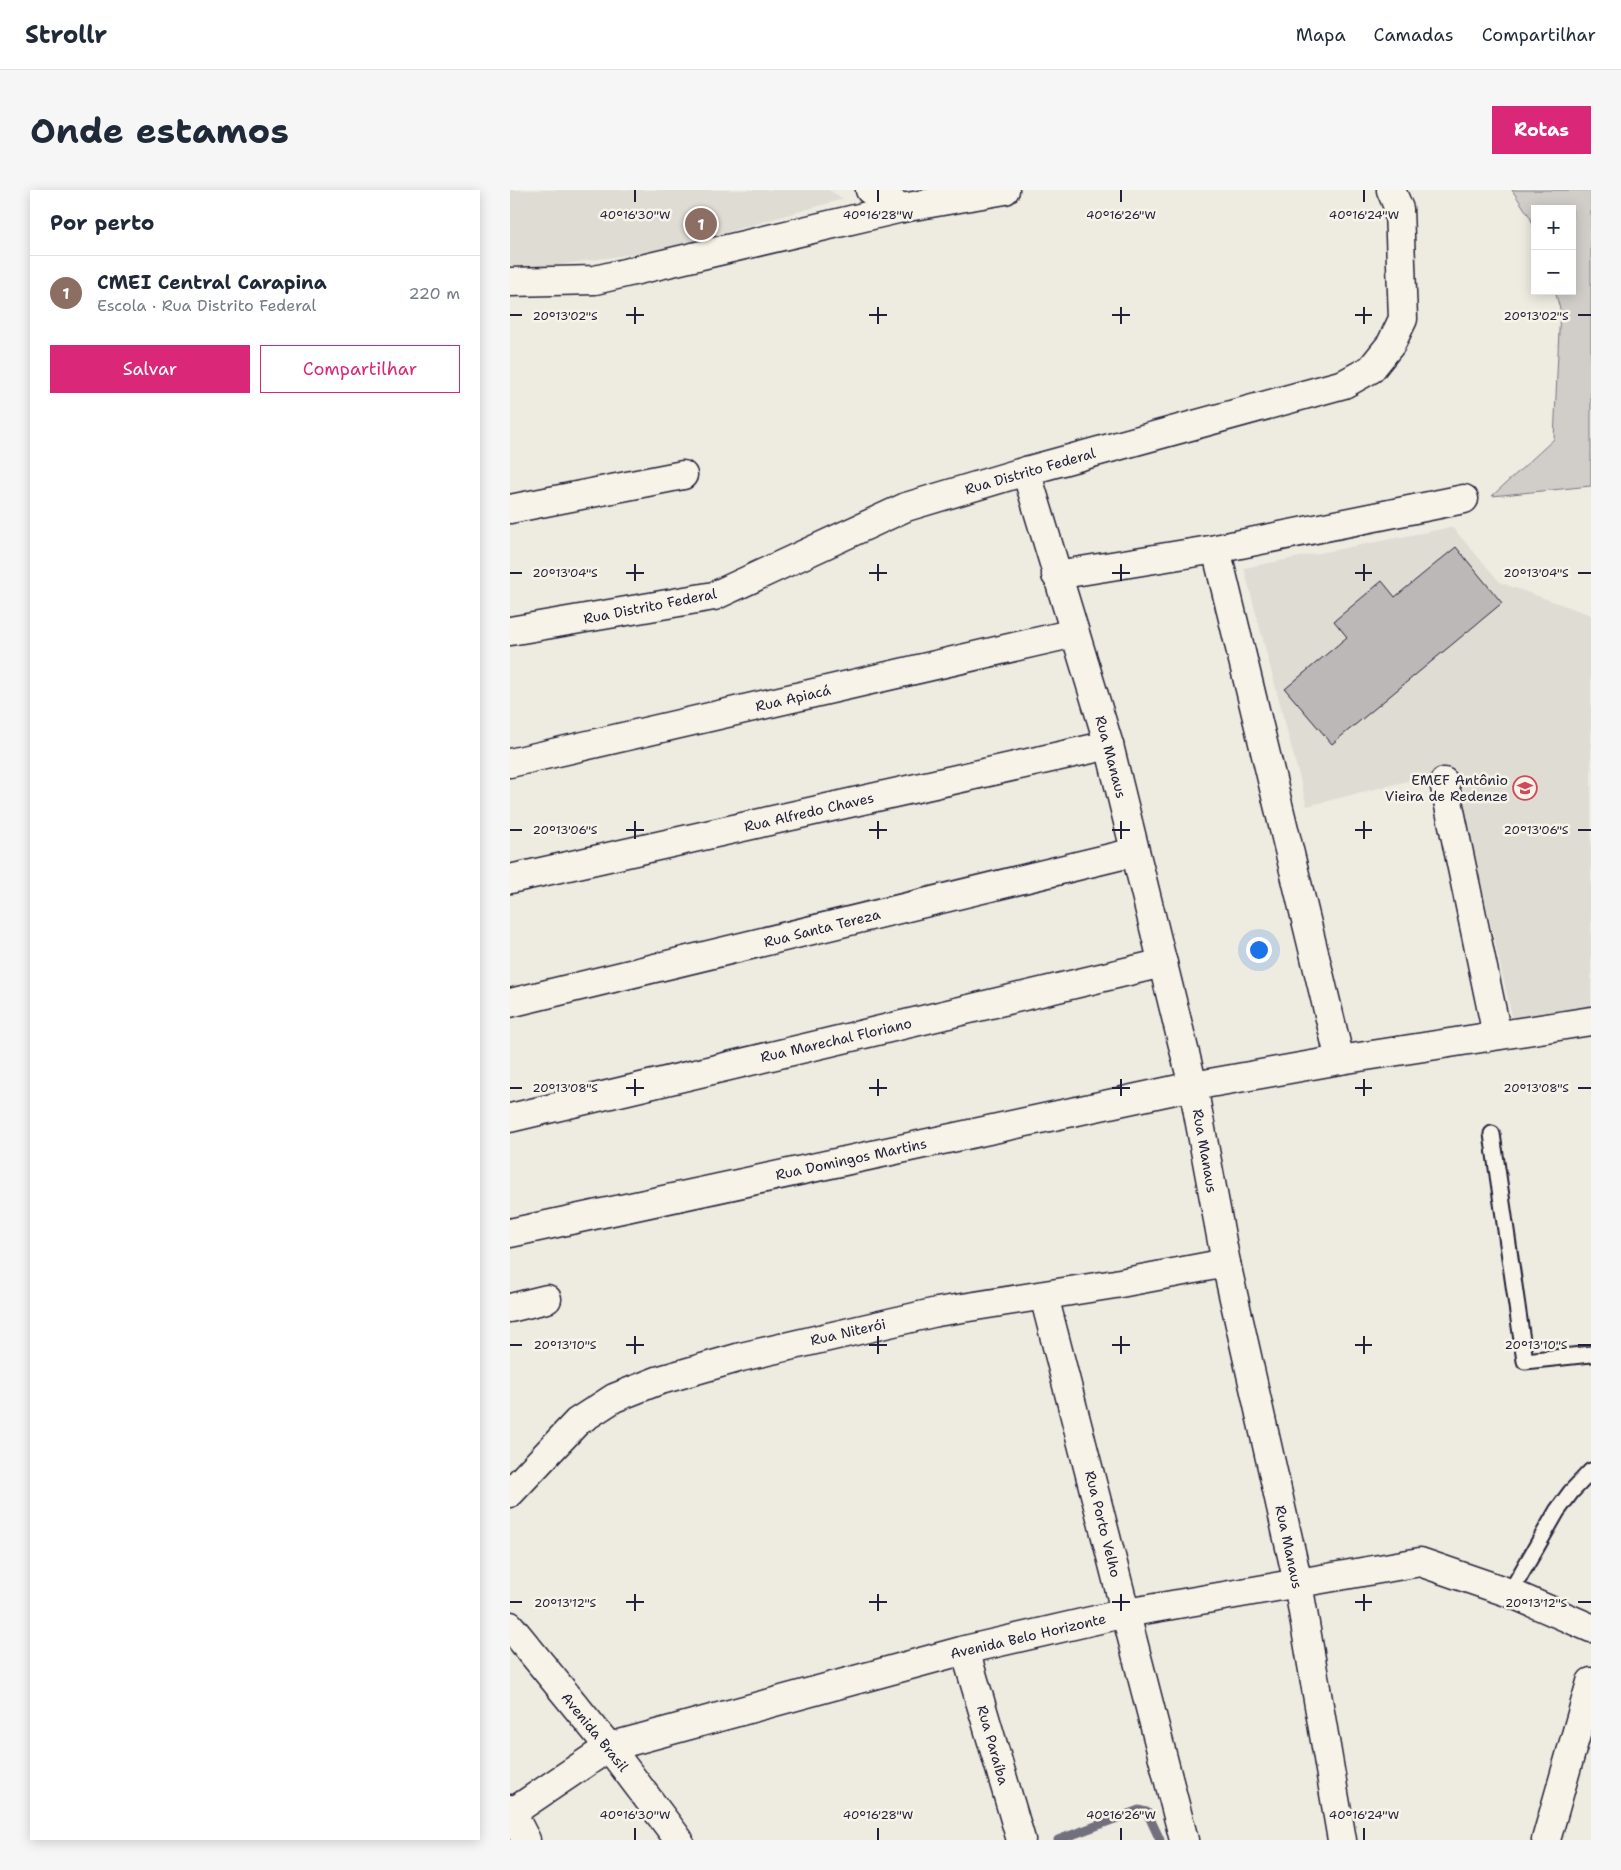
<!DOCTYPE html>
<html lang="pt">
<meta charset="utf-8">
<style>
body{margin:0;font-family:"Shantell Sans",sans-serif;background:#f6f6f7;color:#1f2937}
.controls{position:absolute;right:15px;top:15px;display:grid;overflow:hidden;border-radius:0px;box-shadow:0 2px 12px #0003}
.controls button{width:45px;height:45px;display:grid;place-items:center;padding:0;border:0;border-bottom:1px solid #e0e1e3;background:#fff;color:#1f2937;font:25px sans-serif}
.you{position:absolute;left:748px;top:759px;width:18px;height:18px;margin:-12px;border:4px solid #fff;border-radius:50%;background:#1a73e8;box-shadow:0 0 0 8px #1a73e833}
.badge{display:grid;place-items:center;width:32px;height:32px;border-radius:50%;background:#db2777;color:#fff;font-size:16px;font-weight:700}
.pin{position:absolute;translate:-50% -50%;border:2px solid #fff;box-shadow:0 1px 5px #0006}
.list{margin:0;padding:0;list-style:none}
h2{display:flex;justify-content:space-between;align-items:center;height:65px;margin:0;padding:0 20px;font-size:21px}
h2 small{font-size:16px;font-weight:400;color:#747a83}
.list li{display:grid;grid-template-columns:32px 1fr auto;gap:15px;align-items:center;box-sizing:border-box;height:75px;padding:0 20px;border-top:1px solid #e0e1e3}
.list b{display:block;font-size:19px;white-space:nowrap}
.list p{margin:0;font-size:16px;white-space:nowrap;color:#747a83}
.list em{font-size:16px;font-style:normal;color:#747a83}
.actions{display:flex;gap:10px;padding:15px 20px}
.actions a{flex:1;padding:11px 0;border:1px solid #db2777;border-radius:0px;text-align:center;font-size:18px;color:#db2777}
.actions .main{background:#db2777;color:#fff}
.map{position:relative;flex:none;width:1081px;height:1650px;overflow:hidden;border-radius:0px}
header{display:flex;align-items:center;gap:30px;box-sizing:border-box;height:70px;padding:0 25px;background:#fff;border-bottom:1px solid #e0e1e3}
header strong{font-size:24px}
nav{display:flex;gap:28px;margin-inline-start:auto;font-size:18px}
.intro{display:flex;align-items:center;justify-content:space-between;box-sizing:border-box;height:120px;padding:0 30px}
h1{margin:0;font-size:35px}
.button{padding:12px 22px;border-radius:0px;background:#db2777;color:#fff;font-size:18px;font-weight:700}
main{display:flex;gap:30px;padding:0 30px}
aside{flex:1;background:#fff;border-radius:0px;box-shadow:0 2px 12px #0003}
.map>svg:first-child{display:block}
.built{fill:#dfdcd4}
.green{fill:#d1cdc9;stroke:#7a7882}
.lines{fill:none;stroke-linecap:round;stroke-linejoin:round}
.stream{stroke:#716f7b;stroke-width:9}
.building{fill:#bbb8b7;stroke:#22223b}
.lane-casing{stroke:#22223b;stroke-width:19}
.street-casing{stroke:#22223b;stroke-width:31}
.secondary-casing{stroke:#22223b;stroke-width:31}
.lane{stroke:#f7f3e8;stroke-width:15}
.street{stroke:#f7f3e8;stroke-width:28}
.secondary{stroke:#f7f3e8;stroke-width:28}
.ticks{fill:none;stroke:#22223b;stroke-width:2}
.labels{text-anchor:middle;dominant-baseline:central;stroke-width:5;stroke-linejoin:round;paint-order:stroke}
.street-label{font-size:14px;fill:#22223b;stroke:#f7f3e8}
.poi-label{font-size:14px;fill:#22223b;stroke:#f7f3e8;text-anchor:end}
.ticks-label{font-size:12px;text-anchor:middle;fill:#22223b;stroke:#f7f3e8;stroke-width:5;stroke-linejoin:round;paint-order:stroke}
</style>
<header>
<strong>Strollr</strong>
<nav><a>Mapa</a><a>Camadas</a><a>Compartilhar</a></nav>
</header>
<div class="intro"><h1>Onde estamos</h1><a class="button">Rotas</a></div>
<main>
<aside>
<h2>Por perto<small></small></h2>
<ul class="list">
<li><span class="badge" style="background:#8d6e63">1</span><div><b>CMEI Central Carapina</b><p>Escola · Rua Distrito Federal</p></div><em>220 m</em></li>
</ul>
<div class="actions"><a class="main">Salvar</a><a>Compartilhar</a></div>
</aside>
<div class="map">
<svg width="1081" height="1650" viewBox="0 0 1081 1650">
<rect width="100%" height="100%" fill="#eeebe1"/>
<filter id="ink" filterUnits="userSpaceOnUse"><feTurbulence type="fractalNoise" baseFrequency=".02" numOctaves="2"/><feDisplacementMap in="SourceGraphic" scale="10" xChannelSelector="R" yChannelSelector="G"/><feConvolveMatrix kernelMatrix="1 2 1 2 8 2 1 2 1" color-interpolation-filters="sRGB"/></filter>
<g filter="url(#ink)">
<!-- built -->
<g class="built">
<polygon points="0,0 319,0 333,9 158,59 20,79 0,75"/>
<polygon points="942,337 991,393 1081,425 1081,820 1003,831 945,579 797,616 734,378"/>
</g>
<!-- green -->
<polygon class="green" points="1002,0 1081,0 1081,296 982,306 1044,249 1050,119 1045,101 1062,101 1062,19 1025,19 1025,40 1020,27"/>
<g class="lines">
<!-- stream -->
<polyline class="stream" points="548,1650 629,1620 637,1622 650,1650"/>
</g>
<!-- building -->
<polygon class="building" points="946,357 992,413 822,554 775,499 837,447 824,431 872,391 885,407"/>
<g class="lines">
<!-- lane casing -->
<g class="lane-casing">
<g id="lane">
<polyline points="982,944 1015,1171 1081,1164"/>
<polyline points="1000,1403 1047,1321 1061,1302 1081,1281"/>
</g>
</g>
<!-- street casing -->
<g class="street-casing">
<g id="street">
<polyline points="360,0 392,18"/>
<polyline points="0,92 85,90 392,18 495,0"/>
<polyline points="516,281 599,555 683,896 716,1073 788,1393 832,1650"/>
<polyline points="0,319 173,285"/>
<polyline points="706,359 830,870"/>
<polyline points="546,385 706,359 954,309"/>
<polyline points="0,441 204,406 396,317 516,281 834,194 861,179 881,154 893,129 889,19 881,0"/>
<polyline points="0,573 565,443"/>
<polyline points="934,592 987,845"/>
<polyline points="0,689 599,555"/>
<polyline points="0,813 625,662"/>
<polyline points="0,928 653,773"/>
<polyline points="0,1043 683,896 830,870 1081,831"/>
<polyline points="534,1106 674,1650"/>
<polyline points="0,1118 37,1109"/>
<polyline points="0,1303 67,1232 104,1208 147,1191 231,1167 427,1122 605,1094 716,1073"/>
<polyline points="455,1460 511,1650"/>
<polyline points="0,1619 16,1650"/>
<polyline points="0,1624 99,1557 455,1460 616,1423 910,1372 1000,1403 1081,1438"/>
<polyline points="1036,1650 1081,1492"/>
</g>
</g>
<!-- secondary casing -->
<g class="secondary-casing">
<polyline id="secondary" points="0,1436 99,1557 169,1650"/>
</g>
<!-- lane -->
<use href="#lane" class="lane"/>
<!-- street -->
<use href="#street" class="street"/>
<!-- secondary -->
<use href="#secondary" class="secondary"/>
</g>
</g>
<!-- ticks -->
<path class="ticks" d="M125,0V12M368,0V12M611,0V12M854,0V12M125,117V134M368,117V134M611,117V134M854,117V134M0,125H12M116,125H134M359,125H377M602,125H620M845,125H862M1068,125H1081M125,374V391M368,374V391M611,374V391M854,374V391M0,383H12M116,383H134M359,383H377M602,383H620M845,383H862M1068,383H1081M125,631V649M368,631V649M611,631V649M854,631V649M0,640H12M116,640H134M359,640H377M602,640H620M845,640H862M1068,640H1081M125,889V906M368,889V906M611,889V906M854,889V906M0,898H12M116,898H134M359,898H377M602,898H620M845,898H862M1068,898H1081M125,1146V1164M368,1146V1164M611,1146V1164M854,1146V1164M0,1155H12M116,1155H134M359,1155H377M602,1155H620M845,1155H862M1068,1155H1081M125,1404V1421M368,1404V1421M611,1404V1421M854,1404V1421M0,1412H12M116,1412H134M359,1412H377M602,1412H620M845,1412H862M1068,1412H1081M125,1638V1650M368,1638V1650M611,1638V1650M854,1638V1650"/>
<!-- icons -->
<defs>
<g id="school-ring" transform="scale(1.25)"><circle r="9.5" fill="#f7f3e8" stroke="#d1495b" stroke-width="1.5"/><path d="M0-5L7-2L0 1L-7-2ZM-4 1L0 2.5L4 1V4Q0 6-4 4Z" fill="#d1495b"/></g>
</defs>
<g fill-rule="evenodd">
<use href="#school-ring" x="1015" y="598"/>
</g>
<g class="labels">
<!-- street labels -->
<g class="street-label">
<text transform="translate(520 281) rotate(-16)">Rua Distrito Federal</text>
<text transform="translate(140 416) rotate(-11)">Rua Distrito Federal</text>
<text transform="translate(283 508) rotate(-13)">Rua Apiacá</text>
<text transform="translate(601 567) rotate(75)">Rua Manaus</text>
<text transform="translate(299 622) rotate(-13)">Rua Alfredo Chaves</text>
<text transform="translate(312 738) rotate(-14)">Rua Santa Tereza</text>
<text transform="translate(326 850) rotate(-13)">Rua Marechal Floriano</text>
<text transform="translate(695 961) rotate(80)">Rua Manaus</text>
<text transform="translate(341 969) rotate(-12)">Rua Domingos Martins</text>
<text transform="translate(338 1142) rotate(-13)">Rua Niterói</text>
<text transform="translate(593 1334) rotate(76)">Rua Porto Velho</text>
<text transform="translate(779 1357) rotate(78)">Rua Manaus</text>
<text transform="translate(518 1446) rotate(-13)">Avenida Belo Horizonte</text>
<text transform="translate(85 1542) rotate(51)">Avenida Brasil</text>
<text transform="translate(483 1555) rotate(74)">Rua Paraíba</text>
</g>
<!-- poi labels -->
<g class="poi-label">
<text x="998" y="590">EMEF Antônio<tspan x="998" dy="16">Vieira de Redenze</tspan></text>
</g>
</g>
<g class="ticks-label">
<text x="125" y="29">40°16'30"W</text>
<text x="368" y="29">40°16'28"W</text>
<text x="611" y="29">40°16'26"W</text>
<text x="854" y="29">40°16'24"W</text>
<text x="55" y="130">20°13'02"S</text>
<text x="1026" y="130">20°13'02"S</text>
<text x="55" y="387">20°13'04"S</text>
<text x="1026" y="387">20°13'04"S</text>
<text x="55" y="644">20°13'06"S</text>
<text x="1026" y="644">20°13'06"S</text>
<text x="55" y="902">20°13'08"S</text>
<text x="1026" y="902">20°13'08"S</text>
<text x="55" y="1159">20°13'10"S</text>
<text x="1026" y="1159">20°13'10"S</text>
<text x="55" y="1417">20°13'12"S</text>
<text x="1026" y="1417">20°13'12"S</text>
<text x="125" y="1629">40°16'30"W</text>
<text x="368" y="1629">40°16'28"W</text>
<text x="611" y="1629">40°16'26"W</text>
<text x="854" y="1629">40°16'24"W</text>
</g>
</svg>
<div class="controls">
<button>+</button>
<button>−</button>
</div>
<div class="you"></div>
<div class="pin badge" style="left:191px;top:34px;background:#8d6e63">1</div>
</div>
</main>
